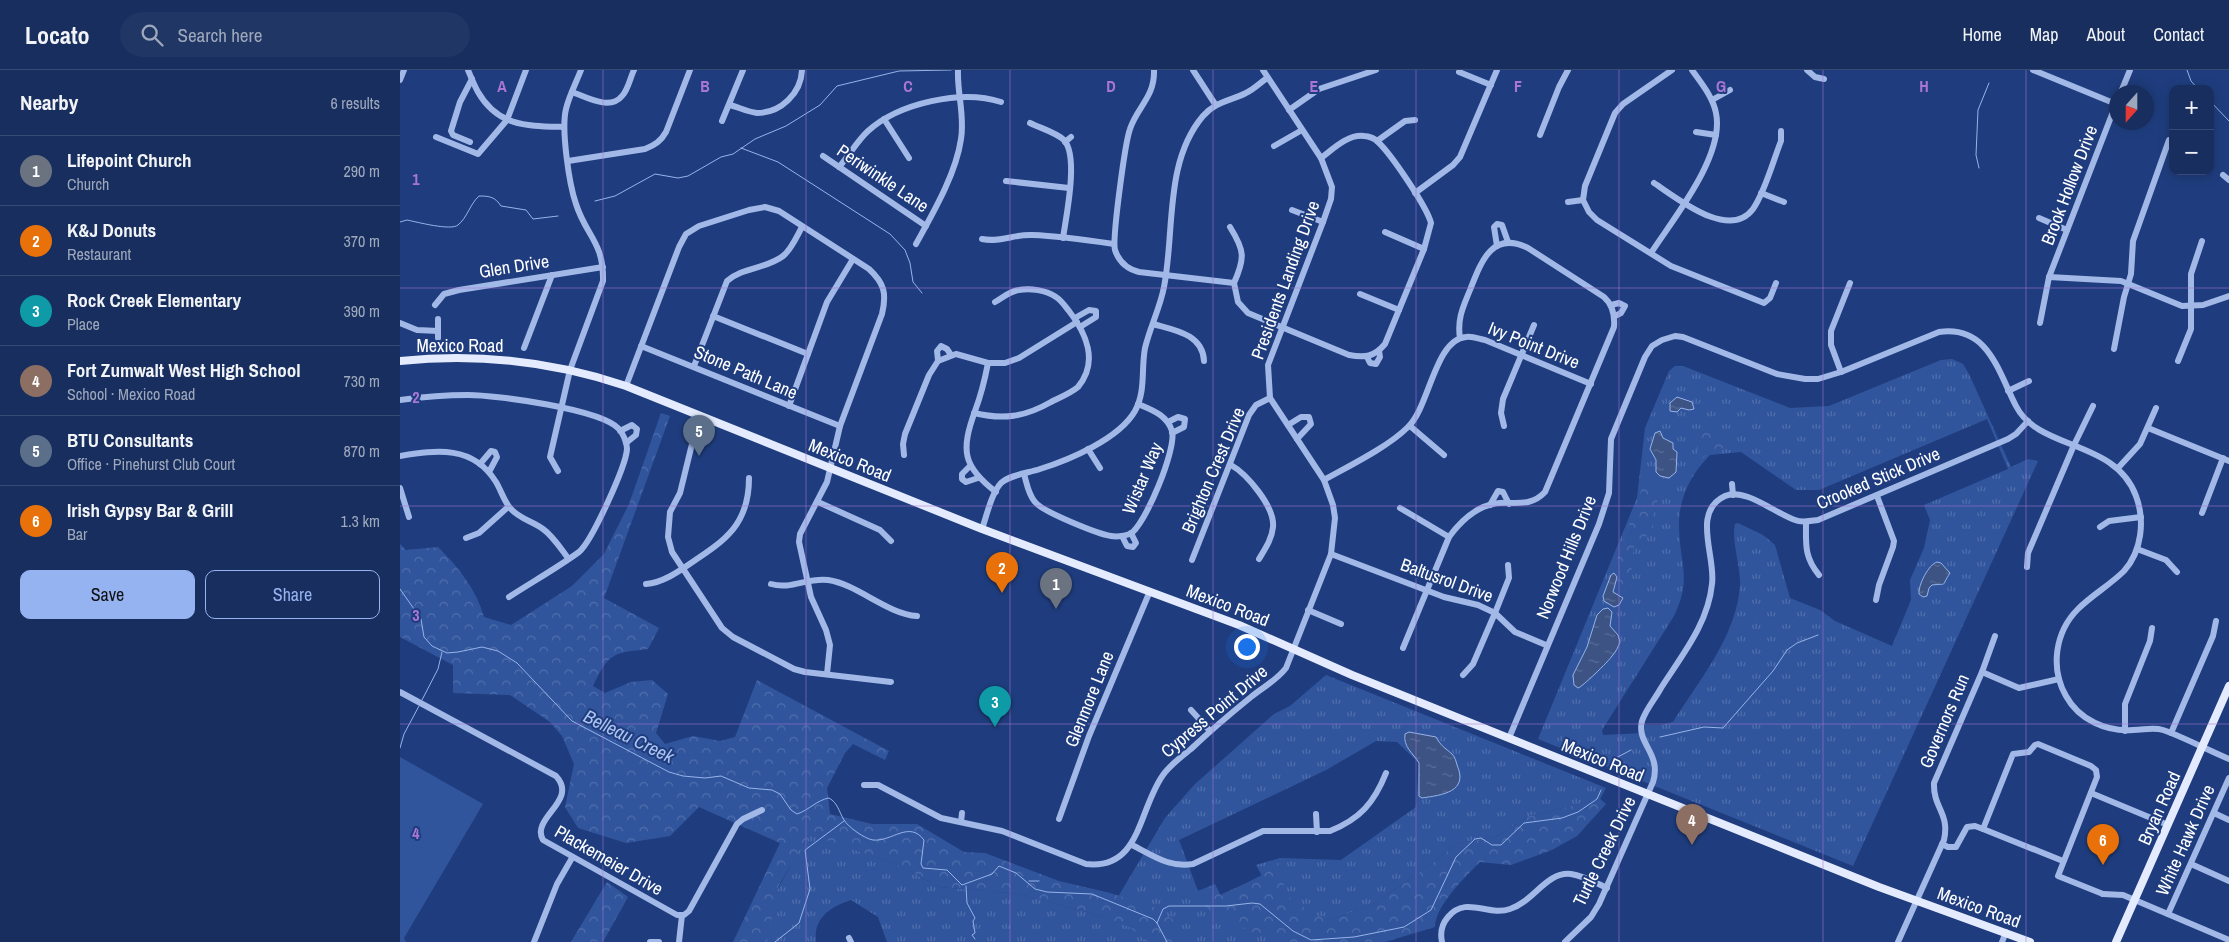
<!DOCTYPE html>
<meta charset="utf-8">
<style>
body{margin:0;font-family:"Archivo Narrow",sans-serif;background:#203664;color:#f1f3f6}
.controls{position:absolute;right:15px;top:15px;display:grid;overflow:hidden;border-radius:10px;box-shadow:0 2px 12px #0003}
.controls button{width:45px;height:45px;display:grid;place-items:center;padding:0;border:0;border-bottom:1px solid #364a73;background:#172e5e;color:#f1f3f6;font:25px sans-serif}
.compass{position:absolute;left:1709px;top:15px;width:45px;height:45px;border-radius:50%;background:#172e5e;box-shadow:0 2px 12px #0003;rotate:201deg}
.you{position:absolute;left:846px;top:576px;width:18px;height:18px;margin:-12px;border:4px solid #fff;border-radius:50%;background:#1a73e8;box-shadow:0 0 0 8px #1a73e833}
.badge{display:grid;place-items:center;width:32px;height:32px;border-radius:50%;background:#95b2f1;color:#fff;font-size:16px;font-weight:700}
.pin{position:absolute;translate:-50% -41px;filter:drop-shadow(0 1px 2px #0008)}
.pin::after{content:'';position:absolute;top:26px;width:18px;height:15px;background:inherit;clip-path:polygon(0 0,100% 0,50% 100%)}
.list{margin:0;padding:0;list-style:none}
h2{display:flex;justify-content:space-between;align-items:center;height:65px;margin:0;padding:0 20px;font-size:21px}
h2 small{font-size:16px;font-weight:400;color:#9ea8bc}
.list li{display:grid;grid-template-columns:32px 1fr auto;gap:15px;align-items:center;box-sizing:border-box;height:70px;padding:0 20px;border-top:1px solid #364a73}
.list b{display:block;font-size:19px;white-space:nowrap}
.list p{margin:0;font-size:16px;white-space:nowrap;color:#9ea8bc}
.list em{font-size:16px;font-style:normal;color:#9ea8bc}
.actions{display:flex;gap:10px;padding:15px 20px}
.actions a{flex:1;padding:11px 0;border:1px solid #95b2f1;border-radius:10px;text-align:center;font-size:18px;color:#95b2f1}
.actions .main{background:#95b2f1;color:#111}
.icon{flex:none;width:28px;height:28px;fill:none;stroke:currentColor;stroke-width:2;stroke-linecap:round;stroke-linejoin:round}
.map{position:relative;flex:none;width:1829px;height:872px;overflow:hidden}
header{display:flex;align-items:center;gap:30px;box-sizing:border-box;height:70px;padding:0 25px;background:#172e5e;border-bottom:1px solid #364a73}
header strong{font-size:24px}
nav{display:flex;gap:28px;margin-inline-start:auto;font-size:18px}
.search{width:350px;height:45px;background:#203664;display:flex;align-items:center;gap:12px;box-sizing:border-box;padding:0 18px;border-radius:28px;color:#9ea8bc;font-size:19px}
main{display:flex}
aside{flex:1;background:#172e5e}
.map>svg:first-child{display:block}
.grass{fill:url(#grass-tufts);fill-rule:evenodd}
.forest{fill:url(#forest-crowns)}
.green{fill:#31559d}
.water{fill:url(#water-ripples);stroke:#96b3e9}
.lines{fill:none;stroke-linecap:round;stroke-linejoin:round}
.stream{stroke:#96b3e9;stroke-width:1}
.minor{stroke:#a2b9e8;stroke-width:6}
.major{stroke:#e4ebfe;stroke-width:8}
.grid{fill:none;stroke:#a976d5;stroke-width:1;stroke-opacity:0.55}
.labels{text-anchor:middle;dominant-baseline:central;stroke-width:4;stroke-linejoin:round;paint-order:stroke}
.street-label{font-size:18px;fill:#fff;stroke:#1f3d7e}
.water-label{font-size:19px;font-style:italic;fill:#adc4f0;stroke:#1f3d7e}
.grid-label{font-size:16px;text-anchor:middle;font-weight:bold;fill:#a976d5;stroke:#1f3d7e;stroke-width:4;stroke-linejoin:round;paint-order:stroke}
</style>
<header>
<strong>Locato</strong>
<div class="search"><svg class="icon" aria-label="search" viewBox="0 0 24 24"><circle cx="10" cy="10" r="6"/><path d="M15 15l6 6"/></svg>Search here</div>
<nav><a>Home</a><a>Map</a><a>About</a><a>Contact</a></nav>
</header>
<main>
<aside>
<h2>Nearby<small>6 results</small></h2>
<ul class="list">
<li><span class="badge" style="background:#6b7280">1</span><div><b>Lifepoint Church</b><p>Church</p></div><em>290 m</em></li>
<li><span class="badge" style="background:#e8710a">2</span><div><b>K&amp;J Donuts</b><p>Restaurant</p></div><em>370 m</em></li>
<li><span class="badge" style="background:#0f9aa8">3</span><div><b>Rock Creek Elementary</b><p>Place</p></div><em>390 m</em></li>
<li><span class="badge" style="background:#8d6e63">4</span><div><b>Fort Zumwalt West High School</b><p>School · Mexico Road</p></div><em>730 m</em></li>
<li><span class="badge" style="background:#5c6f8a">5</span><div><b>BTU Consultants</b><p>Office · Pinehurst Club Court</p></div><em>870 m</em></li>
<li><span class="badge" style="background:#e8710a">6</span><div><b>Irish Gypsy Bar &amp; Grill</b><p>Bar</p></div><em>1.3 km</em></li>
</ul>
<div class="actions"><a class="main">Save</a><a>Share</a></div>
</aside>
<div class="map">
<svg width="1829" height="872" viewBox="0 0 1829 872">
<defs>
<pattern id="grass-tufts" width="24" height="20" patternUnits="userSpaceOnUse" patternTransform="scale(1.25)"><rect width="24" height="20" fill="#31559d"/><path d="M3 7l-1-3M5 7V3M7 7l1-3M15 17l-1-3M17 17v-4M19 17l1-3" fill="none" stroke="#506eac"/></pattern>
<pattern id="forest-crowns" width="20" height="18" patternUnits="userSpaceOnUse" patternTransform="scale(1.25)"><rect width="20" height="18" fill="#31559d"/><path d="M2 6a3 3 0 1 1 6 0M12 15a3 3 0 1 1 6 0" fill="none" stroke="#506eac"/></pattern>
<pattern id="water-ripples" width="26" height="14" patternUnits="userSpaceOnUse" patternTransform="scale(1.25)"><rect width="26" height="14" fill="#3c5384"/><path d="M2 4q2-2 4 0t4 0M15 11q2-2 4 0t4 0" fill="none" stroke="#596d96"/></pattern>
</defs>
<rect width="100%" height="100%" fill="#1f3d7e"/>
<!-- grass -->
<g class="grass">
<path d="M1552,289L1563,294L1569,304L1611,397L1628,389L1638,391L1453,796L1138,669L1237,428L1245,358L1269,301L1275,296H1283L1390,338L1429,336L1541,290ZM1587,349L1608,399L1524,435L1530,450L1524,478L1510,510L1511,530L1492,576L1435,551L1420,540L1390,528L1375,475L1363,465L1338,453L1335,454C1331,471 1341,496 1340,515C1337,566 1299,610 1273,652L1260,655H1245L1244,663L1203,665L1202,660L1274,546C1292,509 1280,495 1279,458C1278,430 1290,405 1310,385L1341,382L1396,420H1419Z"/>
<path d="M926,605L1206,718L1200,729L1129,746L1095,767L1058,773L1022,801L969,837L931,849L916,872H487L478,847L451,830C430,837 413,848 416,872H343L380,815L408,763L498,795L539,817L620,824L706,847L765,748L794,715L874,644L890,636ZM976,671L997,672L1019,693L1016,737L941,790L880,788L856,795L862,806L820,825L798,821L779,770L926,700Z"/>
</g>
<!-- forest -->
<g class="forest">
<path d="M261,343L270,346L204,528L259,558L248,579C212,583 209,583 193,616L205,623L231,612L252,610L268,624L256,663L265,674L293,666L320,671L335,667L357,610L489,681L485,690L453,674L445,683L427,718L430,744L472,754H517L564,782L585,783L659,811L710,823L756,838L775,851L776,872H747L731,858L706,847L620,824L539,817L498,795L409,764L378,817L367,872H333L380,773L299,737L270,766L226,773L178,758L165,737L174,694L162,666L150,652L110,625L53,623V595L0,567V474L6,480L38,477C59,498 76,519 84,547L111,555L172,516L204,484L229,434Z"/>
<path d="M1307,357L1333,376L1331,379C1312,378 1314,378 1300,391H1297C1297,379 1296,365 1307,357Z"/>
<path d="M1250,411C1263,420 1257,432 1254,444C1252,449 1254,456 1253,461L1234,477L1229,519L1219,523L1215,521L1217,506L1214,497L1242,418Z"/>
<path d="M1200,729L1206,734L1177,766L1152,780L1111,795L1080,792C1065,807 1035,836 1035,857L985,872H886L854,863L808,841L798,821L815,814L821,826L862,805L878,793L893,798L880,821L915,845L931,849L969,837L1022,801L1058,773L1095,767L1129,746Z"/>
<polygon points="207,812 228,827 203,872 171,872"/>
</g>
<!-- green -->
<polygon class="green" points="0,687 83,734 4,868 6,872 0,872"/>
<!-- water -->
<g class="water">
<polygon points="1277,327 1292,332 1294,339 1289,340 1281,338 1277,342 1270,341 1270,333"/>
<polygon points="1260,361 1263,368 1273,373 1273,379 1277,382 1276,402 1269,408 1260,406 1256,402 1256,390 1250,379 1255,363"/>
<path d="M1537,492L1541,493L1550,503C1540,518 1549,513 1532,515L1529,518L1527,526L1523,527L1519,524C1518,515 1529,494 1537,492Z"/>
<polygon points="1214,503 1217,507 1213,522 1223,528 1219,535 1214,537 1204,531 1203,526 1211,505"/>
<path d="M1208,538L1212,542L1210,556L1218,565L1220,572C1218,577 1216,582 1212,586C1209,591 1181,618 1178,618L1174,615L1173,605L1187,577L1197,545L1203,539Z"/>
<path d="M1009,662L1036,667C1040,675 1045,678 1052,684C1055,687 1056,691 1057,695C1069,722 1042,725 1022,728L1019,726V693C1013,683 1003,677 1005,664Z"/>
</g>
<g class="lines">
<!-- stream -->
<g class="stream">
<polyline points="1787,0 1791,11 1798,19"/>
<polyline points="1810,31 1829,51"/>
<polyline points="341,78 378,92 490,164 505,180 510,193 513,212 522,223"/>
<polyline points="1579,98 1576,85 1578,40 1589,13"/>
<polyline points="195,131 215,126 255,104 278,108 288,106 321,87 333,84 355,69 386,56 420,35 437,16 499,1 551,0"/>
<path d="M0,152L7,150C17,152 51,161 58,155C67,148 70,134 79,126C90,126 95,127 101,136L126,140L133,149L158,146"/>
<path d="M0,519L21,549L24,567L32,576L47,583L58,582L82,577L98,581L117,593L172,651L269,702L283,706L305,708L321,706L349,718L372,720L380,724L391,740L397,744C409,740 417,730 429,728C438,733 439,742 444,750C448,757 465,769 473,770C492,772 509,750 524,770L521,794L523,798L547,800L562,815L592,804L599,796L616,803L635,819L647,822L692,824L753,849L757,853L767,872"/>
<polyline points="22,630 38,599 42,582"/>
<polyline points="1260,667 1304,657 1323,658 1373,601 1387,580 1397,573 1418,565"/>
<polyline points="0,678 4,664 19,636"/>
<polyline points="1214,689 1231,680"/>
<polyline points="629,811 639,811"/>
<polyline points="566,816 567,833 575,848 573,851 575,863 572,865 575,869"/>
<polyline points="757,853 763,839 769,836 826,836 852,833 860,834 893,861 911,870 954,867 1004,857 1031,840 1056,787 1075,769 1081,768 1092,775 1101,775 1124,753 1162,748 1178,742 1197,729 1201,720"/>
<polyline points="375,872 399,853 410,819 405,780 444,751"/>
</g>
<!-- minor -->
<g class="minor">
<path d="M68,0C71,7 74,15 78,22C98,57 128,56 164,57"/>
<path d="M754,0C755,27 737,37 730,59C725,73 712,169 715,180C719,192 727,199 739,202L834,213L838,232L848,243L949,285C965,288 974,287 985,274L1024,179L1031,153C1027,137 991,84 978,72C976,69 969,66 964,66C948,64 933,79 921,88"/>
<polyline points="793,0 815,34"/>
<polyline points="1272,0 1223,34 1215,43 1185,116 1183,130 1189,142 1197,150 1271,196 1364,233 1370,228 1376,213"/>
<polyline points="1407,0 1415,7 1424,9"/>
<polyline points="1633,0 1716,34"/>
<polyline points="1059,2 1091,15"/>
<polyline points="0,10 4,0"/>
<path d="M172,22C186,27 210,41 222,26C228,20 230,8 234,0"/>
<polyline points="1721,22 1730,0"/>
<polyline points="1312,30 1330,20"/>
<path d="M330,35C338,37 348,42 357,43C381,43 401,23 402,0"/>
<polyline points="889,40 919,19 976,0"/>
<polyline points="484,49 509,88"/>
<polyline points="322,51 343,0"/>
<path d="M630,53C640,58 655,62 664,70C679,86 666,147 663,168"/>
<polyline points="1296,62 1316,65"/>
<polyline points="1140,65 1159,17 1168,0"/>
<polyline points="36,67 78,84 107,50 126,0"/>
<polyline points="977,71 1005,51 1015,50"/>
<polyline points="70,72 53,65 51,61 60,32 72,9"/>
<polyline points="665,72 671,67"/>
<polyline points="874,76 902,60"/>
<polyline points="423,86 526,156"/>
<path d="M168,91L245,79C255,75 261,71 266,62L290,0"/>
<path d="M439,97C449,86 457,71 468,61C499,33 562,19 601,32"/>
<polyline points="1823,105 1829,110"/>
<polyline points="606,111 669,118"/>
<path d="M1254,113C1277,128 1329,171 1353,139C1365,122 1373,91 1381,71V61"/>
<polyline points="1015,123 1053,95 1060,87 1097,0"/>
<polyline points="1361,123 1384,132"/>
<polyline points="1168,132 1183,130"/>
<polyline points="892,140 923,152"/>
<polyline points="1639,148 1667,160"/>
<path d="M830,157C845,181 845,188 834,213"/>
<polyline points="985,162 1024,179"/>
<path d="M582,169C599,173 615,164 632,165C659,166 687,170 714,174"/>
<path d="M516,174C533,143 556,104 561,69C565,46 557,23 558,0"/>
<polyline points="1097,176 1094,157 1097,154 1102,155 1108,172"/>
<path d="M1251,183C1273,149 1325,86 1316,43C1313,27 1301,13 1292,0"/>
<polyline points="1649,207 1721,211 1782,236 1803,235 1829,226"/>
<polyline points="960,224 999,240"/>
<polyline points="35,235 44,224 59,220 203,197"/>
<polyline points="1211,235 1219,233 1225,236 1221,243 1215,246"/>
<polyline points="313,246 408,284"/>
<polyline points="675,248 689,240 696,241 696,247 680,257"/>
<polyline points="38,249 38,268"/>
<polyline points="0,253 17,260 38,261"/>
<polyline points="1640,253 1649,207 1716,34"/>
<path d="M753,254C774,260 803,264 804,291"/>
<polyline points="241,276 440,356"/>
<polyline points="124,278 152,205"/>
<polyline points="1714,279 1724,227 1731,204 1733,171 1769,70"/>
<polyline points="967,287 970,293 976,294 980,287 979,281"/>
<polyline points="538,290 537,281 541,276 547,279 551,285"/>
<polyline points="1778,291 1791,259 1791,204 1802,171"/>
<path d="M588,293C585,309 581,325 575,341C561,380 562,396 596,422"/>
<path d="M294,296L327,211C343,197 366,199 383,186C391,180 397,166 402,157"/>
<polyline points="1441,302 1431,275 1431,261 1450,213"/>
<path d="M226,316L279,177L286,164L299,156L349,140L365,137L379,141L469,199C484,213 487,223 482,244L440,356L427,412L400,464L399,472L411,527L426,560L430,575L427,604"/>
<polyline points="1608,321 1629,311"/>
<path d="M0,330C22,327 46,325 68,325C96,325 201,339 219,359C223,363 227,373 227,379C226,396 192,471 179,482C157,498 132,512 109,527"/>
<polyline points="389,336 427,232 453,189"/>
<path d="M574,343C603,350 625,347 651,332C659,328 671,323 678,317C699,292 686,263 669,241C665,236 661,230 656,227C646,220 630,218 619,220C610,221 602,228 595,232"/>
<polyline points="303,347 292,374 280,423 270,442 268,467 272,482 322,558 333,567 394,599 405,602 491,612"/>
<polyline points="768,352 778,347 785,349 784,357 772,363"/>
<polyline points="888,355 901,347 909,347 911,354 897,369"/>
<polyline points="1010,356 1044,385"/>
<polyline points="1104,356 1101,343 1103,329 1134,255"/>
<polyline points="1748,358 1829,391"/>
<polyline points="220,361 232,355 237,359 236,365 226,373"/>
<polyline points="688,379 700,398"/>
<polyline points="504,385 503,374 505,364 529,305 538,291 556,284 588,293 605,293 619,288 677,252"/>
<path d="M0,386C37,380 73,375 96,412C101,420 104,432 111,439C120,449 132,451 143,459C153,466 161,479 168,488"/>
<polyline points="80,394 91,381 95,382 97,387 89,402"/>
<path d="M831,395C847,404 875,437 873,457C872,469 865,479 859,489"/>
<polyline points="570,396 562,404 562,409 566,412 578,408"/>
<polyline points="1718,398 1740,374 1756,338"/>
<path d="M158,401L150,387L170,300L203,211C204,172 186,166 176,134C169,114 161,59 166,39C169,26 176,13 181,0"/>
<path d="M624,404C627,414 628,424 635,432C643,442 698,464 711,466C717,467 724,466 730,464C745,456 777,378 772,361C767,345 752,340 738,334"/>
<path d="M924,410C949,396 988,377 1008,357C1029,338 1035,269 1066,267C1073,266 1079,269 1085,270L1191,314"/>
<polyline points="1332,414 1333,425"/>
<polyline points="0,418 9,447"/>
<polyline points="418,432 480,460 491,471"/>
<polyline points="1090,435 1098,421 1103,422 1109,434"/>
<polyline points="1000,438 1049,467"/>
<polyline points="1802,443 1823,388"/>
<path d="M1406,452C1406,474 1404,487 1419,505"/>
<polyline points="1700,457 1709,451 1741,447"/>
<path d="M582,459C587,445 591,424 601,413C610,405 628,403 640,399C669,390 719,369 735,341C746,321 741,299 745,278C750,257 760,238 764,217C775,161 764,92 803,46C815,32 830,31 846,23C853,20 860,13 867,8"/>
<polyline points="722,466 727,476 733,477 736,473 731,463"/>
<polyline points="66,468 79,463 108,437"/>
<polyline points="1737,479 1766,490 1777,502"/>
<polyline points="931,484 1044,527 1078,535 1095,543 1115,562 1146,575"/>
<polyline points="792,490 849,345 856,335 870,328"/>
<polyline points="1627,497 1628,483 1674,375 1693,336"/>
<path d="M246,514C262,513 278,502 291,493C326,470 349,454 349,408"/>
<path d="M371,514C391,520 408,507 428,510C457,514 487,544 517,546"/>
<polyline points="1476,530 1479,515 1493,477 1494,471 1477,426"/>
<polyline points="908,540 941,554"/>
<path d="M1003,578L1049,467C1060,452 1074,438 1093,434C1113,430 1129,439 1145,422L1214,257C1215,245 1213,235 1204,227L1128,178C1092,160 1081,192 1070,220C1063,237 1057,249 1060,268"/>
<polyline points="1582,602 1619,618 1659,609"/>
<polyline points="1063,605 1073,594 1095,543 1109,508 1108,495"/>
<path d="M0,622L156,706C179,731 130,748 143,770L277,845H284L289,841L337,754L343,749L362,740"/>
<polyline points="791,640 810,661"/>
<polyline points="1725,661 1725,634 1750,571 1752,558"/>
<polyline points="1771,663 1813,566 1816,551"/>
<path d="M1109,668L1199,454L1209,423L1211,369L1245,287L1252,276L1262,270L1275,266L1283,267L1377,304L1405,309H1418L1441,302L1539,262C1588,255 1598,301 1616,336C1639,381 1715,369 1736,426C1745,450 1742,481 1724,501C1710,515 1692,525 1678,539C1655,562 1650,598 1666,626C1679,650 1707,662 1733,660C1744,660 1753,657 1763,660C1786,668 1807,680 1829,689"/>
<path d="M464,715H478L541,748L602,761L686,794C741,800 738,740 763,705C770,695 781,687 791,679C810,661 830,644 851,627C863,617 876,611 886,598L931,484L935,448L933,435L924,410L870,328L868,295L923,152L931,129L932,117L921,88L863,0"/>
<polyline points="1691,723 1768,755"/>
<polyline points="1814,743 1829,750"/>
<polyline points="916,744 917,762"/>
<polyline points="659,749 689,666 750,521"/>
<polyline points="561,752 562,743"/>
<polyline points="1583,759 1663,791"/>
<polyline points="1542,774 1548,777 1556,777 1567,757 1575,756 1583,759 1613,684 1629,682 1635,675 1638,674 1691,696 1696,700 1697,707 1658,806 1703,824"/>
<path d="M732,775C752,785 769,798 793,794L863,761H930C960,749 974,733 986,703"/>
<polyline points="1791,794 1829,811"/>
<polyline points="1703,824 1723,825 1829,870"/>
<polyline points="1768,844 1829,708"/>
<polyline points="449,868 451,872"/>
<polyline points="134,872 157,814 172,788"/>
<polyline points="250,872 259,872"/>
<polyline points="279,872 282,845"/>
<path d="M1042,872C1040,863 1042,854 1048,847C1066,825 1088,847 1110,839C1133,832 1147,801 1171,804C1184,806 1196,813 1207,818"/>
<path d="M1165,872L1191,847L1199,834L1253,712C1262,683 1236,674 1242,651C1246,639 1255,629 1261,618C1282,585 1308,554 1312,514C1316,486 1291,442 1325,426C1345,417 1376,444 1395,450C1402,453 1410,451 1418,450L1608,369L1616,364L1628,351"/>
<path d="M1498,872L1544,770C1550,743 1533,738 1534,713L1582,602L1595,566"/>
<polyline points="1602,872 1606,862"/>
</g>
<!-- major -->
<g class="major">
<path d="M0,291C77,283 152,291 226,316L582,459L839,555L952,605L1479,817L1630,872"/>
<polyline points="1716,872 1829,616"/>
</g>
</g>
<!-- grid -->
<path class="grid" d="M203,0V872M406,0V872M610,0V872M813,0V872M1016,0V872M1219,0V872M1423,0V872M1626,0V872M0,218H1829M0,436H1829M0,654H1829"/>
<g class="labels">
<!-- street labels -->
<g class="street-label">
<text transform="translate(483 108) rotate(34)">Periwinkle Lane</text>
<text transform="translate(1669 115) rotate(-69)">Brook Hollow Drive</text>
<text transform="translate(114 196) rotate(-9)">Glen Drive</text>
<text transform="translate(885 210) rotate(-70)">Presidents Landing Drive</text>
<text x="60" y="275">Mexico Road</text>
<text transform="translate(1134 275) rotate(22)">Ivy Point Drive</text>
<text transform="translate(346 302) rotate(23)">Stone Path Lane</text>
<text transform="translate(450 390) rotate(22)">Mexico Road</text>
<text transform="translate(813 400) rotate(-67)">Brighton Crest Drive</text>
<text transform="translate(742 408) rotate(-67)">Wistar Way</text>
<text transform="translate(1478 408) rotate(-23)">Crooked Stick Drive</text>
<text transform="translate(1166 487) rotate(-68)">Norwood Hills Drive</text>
<text transform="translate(1047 510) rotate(20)">Baltusrol Drive</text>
<text transform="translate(828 535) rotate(21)">Mexico Road</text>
<text transform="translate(689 629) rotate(-68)">Glenmore Lane</text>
<text transform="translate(814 641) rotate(-40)">Cypress Point Drive</text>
<text transform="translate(1544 651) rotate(-67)">Governors Run</text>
<text transform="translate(1203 690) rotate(22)">Mexico Road</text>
<text transform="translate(1759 738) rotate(-66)">Bryan Road</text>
<text transform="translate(1785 770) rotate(-66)">White Hawk Drive</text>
<text transform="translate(1204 781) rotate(-64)">Turtle Creek Drive</text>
<text transform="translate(209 790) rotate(30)">Plackemeier Drive</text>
<text transform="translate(1579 837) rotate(20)">Mexico Road</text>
</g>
<!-- water labels -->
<g class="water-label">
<text transform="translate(229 666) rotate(26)">Belleau Creek</text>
</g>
</g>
<g class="grid-label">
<text x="102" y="22">A</text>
<text x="305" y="22">B</text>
<text x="508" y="22">C</text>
<text x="711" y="22">D</text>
<text x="914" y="22">E</text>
<text x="1118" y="22">F</text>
<text x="1321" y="22">G</text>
<text x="1524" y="22">H</text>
<text x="16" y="115">1</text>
<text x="16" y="333">2</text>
<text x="16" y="551">3</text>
<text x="16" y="769">4</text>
</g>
</svg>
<div class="controls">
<button>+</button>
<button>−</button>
</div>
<svg class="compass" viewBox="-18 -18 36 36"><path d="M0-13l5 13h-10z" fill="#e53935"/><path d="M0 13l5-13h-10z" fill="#9ea8bc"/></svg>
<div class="you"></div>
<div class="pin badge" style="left:656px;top:539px;background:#6b7280">1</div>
<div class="pin badge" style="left:602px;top:523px;background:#e8710a">2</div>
<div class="pin badge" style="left:595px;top:657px;background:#0f9aa8">3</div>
<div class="pin badge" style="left:1292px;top:775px;background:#8d6e63">4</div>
<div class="pin badge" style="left:299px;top:386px;background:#5c6f8a">5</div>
<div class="pin badge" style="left:1703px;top:795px;background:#e8710a">6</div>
</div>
</main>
